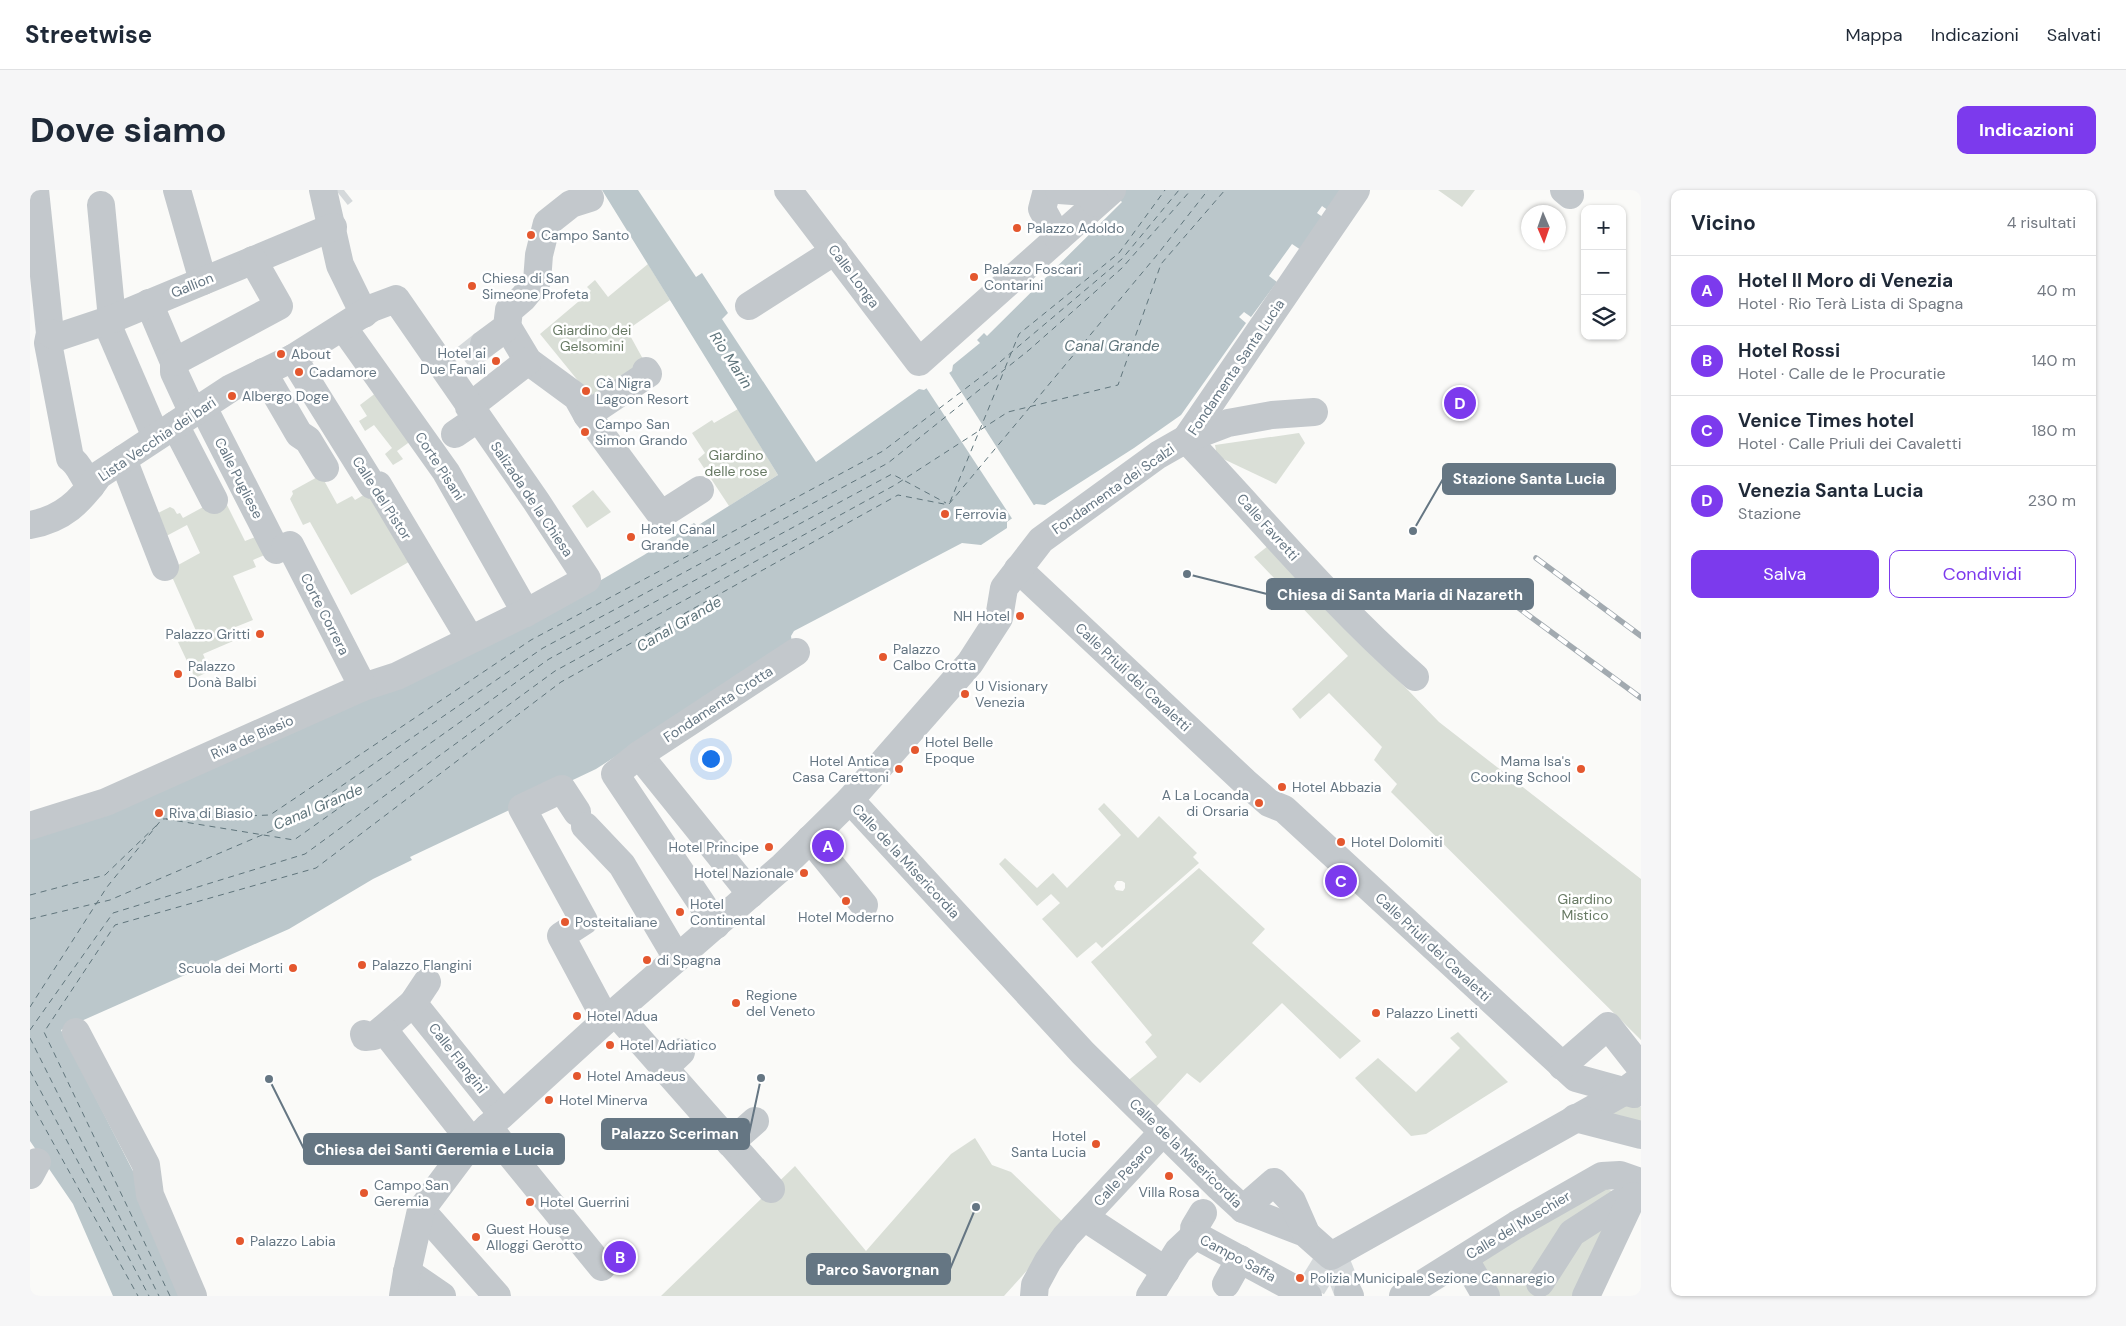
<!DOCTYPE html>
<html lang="it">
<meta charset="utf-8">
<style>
body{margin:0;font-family:"DM Sans",sans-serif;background:#f6f6f7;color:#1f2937}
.controls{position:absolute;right:15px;top:15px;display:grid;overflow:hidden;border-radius:10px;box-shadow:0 1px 4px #0004}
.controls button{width:45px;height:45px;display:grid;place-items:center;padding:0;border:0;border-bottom:1px solid #e0e1e3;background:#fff;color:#1f2937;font:25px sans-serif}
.compass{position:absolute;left:1491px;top:15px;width:45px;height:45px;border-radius:50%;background:#fff;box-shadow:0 1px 4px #0004;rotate:178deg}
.you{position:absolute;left:680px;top:568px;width:18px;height:18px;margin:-12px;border:4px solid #fff;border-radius:50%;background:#1a73e8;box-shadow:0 0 0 8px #1a73e833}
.badge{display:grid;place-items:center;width:32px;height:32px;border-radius:50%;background:#7c3aed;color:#fff;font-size:16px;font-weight:700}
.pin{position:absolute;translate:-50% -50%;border:2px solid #fff;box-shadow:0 1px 5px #0006}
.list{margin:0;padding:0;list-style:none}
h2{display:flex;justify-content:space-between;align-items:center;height:65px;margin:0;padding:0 20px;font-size:21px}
h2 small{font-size:16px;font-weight:400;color:#747a83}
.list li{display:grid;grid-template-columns:32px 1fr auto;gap:15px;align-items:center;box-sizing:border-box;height:70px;padding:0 20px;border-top:1px solid #e0e1e3}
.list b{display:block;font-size:19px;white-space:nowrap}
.list p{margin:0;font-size:16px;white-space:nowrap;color:#747a83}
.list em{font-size:16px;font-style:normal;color:#747a83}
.actions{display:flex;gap:10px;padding:15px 20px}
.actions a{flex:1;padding:11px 0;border:1px solid #7c3aed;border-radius:10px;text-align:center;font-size:18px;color:#7c3aed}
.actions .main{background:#7c3aed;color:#fff}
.icon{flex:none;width:28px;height:28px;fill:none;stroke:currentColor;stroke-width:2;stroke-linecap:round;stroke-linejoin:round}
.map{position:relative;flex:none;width:1611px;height:1106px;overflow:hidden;border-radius:10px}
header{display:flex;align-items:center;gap:30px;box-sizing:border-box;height:70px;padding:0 25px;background:#fff;border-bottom:1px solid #e0e1e3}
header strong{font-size:24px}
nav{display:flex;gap:28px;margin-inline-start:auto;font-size:18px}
.intro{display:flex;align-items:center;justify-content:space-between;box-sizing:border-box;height:120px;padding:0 30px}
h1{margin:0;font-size:35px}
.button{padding:12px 22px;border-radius:10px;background:#7c3aed;color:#fff;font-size:18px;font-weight:700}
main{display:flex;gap:30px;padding:0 30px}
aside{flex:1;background:#fff;border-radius:10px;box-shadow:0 1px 4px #0004}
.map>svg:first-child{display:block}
.green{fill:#dadfd7;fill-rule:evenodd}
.water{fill:#bbc7cb}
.pier{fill:#fafaf8}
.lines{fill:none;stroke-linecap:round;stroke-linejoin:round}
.ferry{stroke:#60757c;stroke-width:1;stroke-dasharray:6 5;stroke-linecap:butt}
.minor-tunnel{stroke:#d5d9db;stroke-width:28;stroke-dasharray:28 14;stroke-linecap:butt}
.minor{stroke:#c3c8cc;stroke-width:28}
.rail-casing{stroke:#a2aab0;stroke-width:5.5}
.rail{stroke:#fff;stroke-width:4;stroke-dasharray:11;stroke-linecap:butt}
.poi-dot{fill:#e4572e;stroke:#fff;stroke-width:2}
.labels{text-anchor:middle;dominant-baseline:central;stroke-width:5;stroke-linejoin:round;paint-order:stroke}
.poi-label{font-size:14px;fill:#657683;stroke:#fff;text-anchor:start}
.street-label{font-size:14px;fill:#657683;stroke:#fff}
.park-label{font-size:14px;fill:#687a64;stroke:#fff}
.water-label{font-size:15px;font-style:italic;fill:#60757c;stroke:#fff}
.leader{fill:none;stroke:#657683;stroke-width:2}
.callout-dot{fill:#657683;stroke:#fff;stroke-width:2}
.callout{fill:#657683;stroke:#657683;stroke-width:2}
.callout-label{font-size:15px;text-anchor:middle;font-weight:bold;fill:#fff}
</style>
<header>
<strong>Streetwise</strong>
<nav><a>Mappa</a><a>Indicazioni</a><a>Salvati</a></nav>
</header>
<div class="intro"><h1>Dove siamo</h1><a class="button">Indicazioni</a></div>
<main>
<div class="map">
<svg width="1611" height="1106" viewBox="0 0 1611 1106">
<rect width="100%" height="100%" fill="#fafaf8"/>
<!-- green -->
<g class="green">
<polygon points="1408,0 1445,0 1432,17"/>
<polygon points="618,74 640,110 597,140 619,180 567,214 510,144 561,101 557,97 565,90 578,107"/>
<polygon points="351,199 385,248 367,261 373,269 363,275 355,264 362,258 344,235 335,241 329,231 337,226 330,215"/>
<polygon points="708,219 748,285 699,316 668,269 675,263 662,243 682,230 684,233"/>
<polygon points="1269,243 1275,253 1246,294 1187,266 1185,255"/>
<polygon points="291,285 307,314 322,306 325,310 342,300 384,369 321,405 280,332 273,335 260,309 263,304 262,301"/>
<polygon points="563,300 581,322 557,338 542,316"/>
<polygon points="194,309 215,351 228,346 237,364 223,370 226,377 203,386 223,430 203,438 208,449 173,464 180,481 165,488 148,452 167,443 139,380 170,363 157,335 127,351 118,328 140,317 144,319 147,324 150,323 153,328 177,315"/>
<polygon points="1238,356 1409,532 1611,689 1611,850 1361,602 1367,594 1344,570 1352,557 1299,503 1270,529 1262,519 1318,466 1224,367"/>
<path d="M1074,613L1108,648L1129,626L1167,663L1163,667L1169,673L1072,758L1066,752L1047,768L1012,729L1030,713L1021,704L1007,716L969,674L975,668L1007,698L1023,683L1037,698L1091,645L1068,619ZM1087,691H1092L1095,693V698L1093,701L1086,700L1084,696Z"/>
<polygon points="1169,678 1235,739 1222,753 1331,851 1310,869 1252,813 1170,893 1157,883 1124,919 1095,893 1127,867 1115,852 1122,845 1061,772"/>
<polygon points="1428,842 1478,892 1396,944 1381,946 1325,888 1348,868 1386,902 1430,858 1420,848"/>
<polygon points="1598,912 1611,917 1611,941 1562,927"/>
<polygon points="945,948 962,975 981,982 1037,1036 974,1106 631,1106 765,976 836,1061 921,964"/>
<polygon points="1571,996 1599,1009 1549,1106 1462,1106 1441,1070"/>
</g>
<!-- water -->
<polygon class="water" points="572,0 608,0 666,87 672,83 698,123 692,129 786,272 889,199 894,200 922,181 923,175 950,153 947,150 954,143 957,146 1092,12 1087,7 1094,0 1312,0 1299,21 1292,16 1287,23 1294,28 1271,60 1262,54 1239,86 1247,92 1221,127 1214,122 1209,127 1216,133 1151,225 1104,258 1015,315 1006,314 981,329 977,332 977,338 951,355 932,353 764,441 761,446 762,453 566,579 380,667 382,670 343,689 259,739 31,840 108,991 157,1106 83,1106 43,1014 0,951 0,643 554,400 614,365 664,333 667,336 748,285"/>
<!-- pier -->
<polygon class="pier" points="918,181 1005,317 983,330 895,196"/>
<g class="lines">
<!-- ferry -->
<g class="ferry">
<polyline points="975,178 989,144 1089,63 1135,0"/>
<polyline points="920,312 974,181"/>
<polyline points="919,314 1127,65 1178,0"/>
<polyline points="133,629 240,625 501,450 853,261 964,177 1092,69 1149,0"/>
<polyline points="136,629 264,650 519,469 862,284 916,313"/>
<polyline points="0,705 75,685 129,633"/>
<polyline points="0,729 80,710 253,636 513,458 858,273 999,160 1092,78 1161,0"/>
<polyline points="0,817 77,697 132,629"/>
<polyline points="0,840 83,723 275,664 525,481 865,295 978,222 1088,195 1131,74 1195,0"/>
<polyline points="0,848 129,1106"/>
<polyline points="0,881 119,1106"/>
<polyline points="0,911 108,1106"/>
<polyline points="140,1106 14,842 85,735 286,678 531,492 868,305 919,315"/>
</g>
<!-- minor-tunnel -->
<g class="minor-tunnel">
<polyline points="309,4 314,0"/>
<polyline points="434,170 454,154"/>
<polyline points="1307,1074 1318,1102"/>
<polyline points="1282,1097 1296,1074"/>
</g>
<!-- minor -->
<g class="minor">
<path d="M5,0L20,143L18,153L40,268C51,276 52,287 61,296"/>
<polyline points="147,0 173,91"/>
<polyline points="293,0 310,75 334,124"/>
<polyline points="758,0 889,172 1082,0"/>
<polyline points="1017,0 1012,19 1028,48"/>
<polyline points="1029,0 1056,2 1066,13"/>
<polyline points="1534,0 1540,5"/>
<polyline points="71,15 82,129"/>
<polyline points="119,113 144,172 144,182 163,223"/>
<polyline points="719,116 805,61"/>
<polyline points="76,131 126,247"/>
<polyline points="313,137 416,282 496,423"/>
<polyline points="480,141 498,171 547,207 557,225 631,325 670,300"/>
<polyline points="20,143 28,147 82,129 303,37"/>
<polyline points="454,154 477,137 479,120 493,108 507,91 509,65 517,33 541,14 560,8"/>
<polyline points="263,168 342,295 348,295 440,449"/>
<polyline points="144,172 249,116 223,70"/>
<polyline points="233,182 269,244 278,250 295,278"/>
<polyline points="173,217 246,360"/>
<polyline points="439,217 498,171"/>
<polyline points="557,225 618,184 616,181"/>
<polyline points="145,235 184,310"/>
<polyline points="425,244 447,229"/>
<path d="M1156,249C1232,329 1302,414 1385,487"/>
<polyline points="1156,249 1326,0"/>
<polyline points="93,269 135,377"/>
<path d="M0,335C33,329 50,312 69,285L201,198L263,168L342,118L366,109L506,311L557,389L501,420L367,486L333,497L76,612L0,636"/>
<polyline points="255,357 260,355 333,497"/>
<polyline points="988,379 1215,592 1239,613 1254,619 1546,888 1604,904"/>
<polyline points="609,565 721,704"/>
<polyline points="820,610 1053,863 1189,997 1213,1019 1275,1043 1301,1066 1595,901 1611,889"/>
<polyline points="547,622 532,599 492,618 554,731 531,746 576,830"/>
<polyline points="555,636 592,675 647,768"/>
<polyline points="780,649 834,715"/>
<polyline points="686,735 585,584 609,565 766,462"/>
<polyline points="383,813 472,924"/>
<polyline points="585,822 741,999"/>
<polyline points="353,839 383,813 397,792"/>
<polyline points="46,842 116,975 120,1005 163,1106"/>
<polyline points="334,844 335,847 344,846 353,839 442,952"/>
<polyline points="1532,876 1578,836 1611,878"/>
<polyline points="634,878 651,862"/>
<polyline points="1545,928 1611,945"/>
<polyline points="458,937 572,1077"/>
<polyline points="700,953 725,931"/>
<polyline points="0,985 7,972"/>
<polyline points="1213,1019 1244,992 1262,1011 1276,1043"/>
<polyline points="391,1020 467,1106"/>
<polyline points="1054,1027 1136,1081"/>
<polyline points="1165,1045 1278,1106"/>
<polyline points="1165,1045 1164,1038 1173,1023"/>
<polyline points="1434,1068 1456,1106"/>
<polyline points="377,1082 412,1106"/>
<polyline points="1510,1093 1542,1043 1604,1003"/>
<polyline points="1196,1094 1210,1069"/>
<polyline points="1318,1102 1320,1106"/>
<polyline points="373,1106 377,1082 391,1020 442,952 576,830 753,676 820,610 940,473 969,428 974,398 1011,350 1128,265 1156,249 1198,233 1242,225 1284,222"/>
<polyline points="1004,1106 1005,1095 1018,1071 1036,1046 1133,942"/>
<polyline points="1120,1106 1148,1061 1165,1045"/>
<polyline points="1373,1106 1486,1035 1572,986 1590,985 1610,992"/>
<polyline points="1556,1106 1603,1006"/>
</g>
<!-- rail casing -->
<g class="rail-casing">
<g id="rail">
<polyline points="1506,368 1611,446"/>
<polyline points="1475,408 1611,508"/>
</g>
</g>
<!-- rail -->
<use href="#rail" class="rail"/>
</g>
<!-- markers -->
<g class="poi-dot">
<circle cx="987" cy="38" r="5"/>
<circle cx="501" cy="45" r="5"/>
<circle cx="944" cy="87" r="5"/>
<circle cx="442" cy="96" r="5"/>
<circle cx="251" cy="164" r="5"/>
<circle cx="466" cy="171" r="5"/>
<circle cx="269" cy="182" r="5"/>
<circle cx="556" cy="201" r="5"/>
<circle cx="202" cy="206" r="5"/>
<circle cx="555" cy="242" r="5"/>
<circle cx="915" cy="324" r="5"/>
<circle cx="601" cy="347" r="5"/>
<circle cx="990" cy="426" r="5"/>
<circle cx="230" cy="444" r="5"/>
<circle cx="853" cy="467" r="5"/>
<circle cx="148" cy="484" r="5"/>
<circle cx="935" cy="504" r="5"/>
<circle cx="885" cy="560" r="5"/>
<circle cx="869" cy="579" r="5"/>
<circle cx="1551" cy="579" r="5"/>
<circle cx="1252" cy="597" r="5"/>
<circle cx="1229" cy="613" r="5"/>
<circle cx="129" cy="623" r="5"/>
<circle cx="1311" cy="652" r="5"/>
<circle cx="739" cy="657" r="5"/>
<circle cx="774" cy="683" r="5"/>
<circle cx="816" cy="711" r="5"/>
<circle cx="650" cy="722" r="5"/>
<circle cx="535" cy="732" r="5"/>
<circle cx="617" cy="770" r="5"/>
<circle cx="332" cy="775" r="5"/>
<circle cx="263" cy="778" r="5"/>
<circle cx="706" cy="813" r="5"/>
<circle cx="1346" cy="823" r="5"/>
<circle cx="547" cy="826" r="5"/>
<circle cx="580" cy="855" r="5"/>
<circle cx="547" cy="886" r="5"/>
<circle cx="519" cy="910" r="5"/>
<circle cx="1066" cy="954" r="5"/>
<circle cx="1139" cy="986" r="5"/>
<circle cx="334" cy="1003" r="5"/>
<circle cx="500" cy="1012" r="5"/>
<circle cx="446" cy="1047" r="5"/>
<circle cx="210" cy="1051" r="5"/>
<circle cx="1270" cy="1088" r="5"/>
</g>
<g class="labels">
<!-- poi labels -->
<g class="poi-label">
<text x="997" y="38">Palazzo Adoldo</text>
<text x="511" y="45">Campo Santo</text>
<text x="954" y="79">Palazzo Foscari<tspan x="954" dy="16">Contarini</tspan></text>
<text x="452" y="88">Chiesa di San<tspan x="452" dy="16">Simeone Profeta</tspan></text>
<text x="456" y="163" text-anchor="end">Hotel ai<tspan x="456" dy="16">Due Fanali</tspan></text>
<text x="261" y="164">About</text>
<text x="279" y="182">Cadamore</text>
<text x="566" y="193">Cà Nigra<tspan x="566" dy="16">Lagoon Resort</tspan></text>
<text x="212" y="206">Albergo Doge</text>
<text x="565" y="234">Campo San<tspan x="565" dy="16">Simon Grando</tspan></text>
<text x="925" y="324">Ferrovia</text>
<text x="611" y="339">Hotel Canal<tspan x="611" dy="16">Grande</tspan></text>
<text x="980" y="426" text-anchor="end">NH Hotel</text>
<text x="220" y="444" text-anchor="end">Palazzo Gritti</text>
<text x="863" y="459">Palazzo<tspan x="863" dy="16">Calbo Crotta</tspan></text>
<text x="158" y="476">Palazzo<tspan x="158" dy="16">Donà Balbi</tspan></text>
<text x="945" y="496">U Visionary<tspan x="945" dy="16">Venezia</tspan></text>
<text x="895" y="552">Hotel Belle<tspan x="895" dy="16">Epoque</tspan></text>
<text x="859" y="571" text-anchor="end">Hotel Antica<tspan x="859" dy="16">Casa Carettoni</tspan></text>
<text x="1541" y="571" text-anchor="end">Mama Isa's<tspan x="1541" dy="16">Cooking School</tspan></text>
<text x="1262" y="597">Hotel Abbazia</text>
<text x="1219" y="605" text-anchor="end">A La Locanda<tspan x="1219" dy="16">di Orsaria</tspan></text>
<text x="139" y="623">Riva di Biasio</text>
<text x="1321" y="652">Hotel Dolomiti</text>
<text x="729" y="657" text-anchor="end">Hotel Principe</text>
<text x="764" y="683" text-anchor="end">Hotel Nazionale</text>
<text x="660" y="714">Hotel<tspan x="660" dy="16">Continental</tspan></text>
<text x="816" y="727" text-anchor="middle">Hotel Moderno</text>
<text x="545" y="732">Posteitaliane</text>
<text x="627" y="770">di Spagna</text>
<text x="342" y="775">Palazzo Flangini</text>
<text x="253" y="778" text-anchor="end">Scuola dei Morti</text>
<text x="716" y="805">Regione<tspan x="716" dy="16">del Veneto</tspan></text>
<text x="1356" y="823">Palazzo Linetti</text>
<text x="557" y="826">Hotel Adua</text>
<text x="590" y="855">Hotel Adriatico</text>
<text x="557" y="886">Hotel Amadeus</text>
<text x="529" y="910">Hotel Minerva</text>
<text x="1056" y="946" text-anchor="end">Hotel<tspan x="1056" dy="16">Santa Lucia</tspan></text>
<text x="344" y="995">Campo San<tspan x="344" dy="16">Geremia</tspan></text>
<text x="1139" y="1002" text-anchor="middle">Villa Rosa</text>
<text x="510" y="1012">Hotel Guerrini</text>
<text x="456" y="1039">Guest House<tspan x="456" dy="16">Alloggi Gerotto</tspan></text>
<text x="220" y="1051">Palazzo Labia</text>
<text x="1280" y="1088">Polizia Municipale Sezione Cannaregio</text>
</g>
<!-- street labels -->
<g class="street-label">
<text transform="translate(824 86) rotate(53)">Calle Longa</text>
<text transform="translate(162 95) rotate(-22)">Gallion</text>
<text transform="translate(1206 177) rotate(-56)">Fondamenta Santa Lucia</text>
<text transform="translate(127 249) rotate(-34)">Lista Vecchia dei bari</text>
<text transform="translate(410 276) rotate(57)">Corte Pisani</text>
<text transform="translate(209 288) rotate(63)">Calle Pugliese</text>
<text transform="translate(1083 299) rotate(-35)">Fondamenta dei Scalzi</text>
<text transform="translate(352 308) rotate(57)">Calle del Pistor</text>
<text transform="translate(502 309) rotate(56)">Salizada de la Chiesa</text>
<text transform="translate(1238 337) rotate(48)">Calle Favretti</text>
<text transform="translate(295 424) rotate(63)">Corte Correra</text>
<text transform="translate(1103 487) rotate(43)">Calle Priuli dei Cavaletti</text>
<text transform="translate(688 514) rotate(-33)">Fondamenta Crotta</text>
<text transform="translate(222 547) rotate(-24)">Riva de Biasio</text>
<text transform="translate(876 671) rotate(47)">Calle de la Misericordia</text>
<text transform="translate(1403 757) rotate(43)">Calle Priuli dei Cavaletti</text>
<text transform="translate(428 868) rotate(52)">Calle Flangini</text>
<text transform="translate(1156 963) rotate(44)">Calle de la Misericordia</text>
<text transform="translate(1093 985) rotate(-47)">Calle Pesaro</text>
<text transform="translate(1488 1035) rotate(-31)">Calle del Muschier</text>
<text transform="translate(1208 1068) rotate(28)">Campo Saffa</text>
</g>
<!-- park labels -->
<g class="park-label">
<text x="562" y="140">Giardino dei<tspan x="562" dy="16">Gelsomini</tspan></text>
<text x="706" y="265">Giardino<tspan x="706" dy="16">delle rose</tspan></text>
<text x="1555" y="709">Giardino<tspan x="1555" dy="16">Mistico</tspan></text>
</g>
<!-- water labels -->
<g class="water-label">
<text x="1082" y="156">Canal Grande</text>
<text transform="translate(701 170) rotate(57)">Rio Marin</text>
<text transform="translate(649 434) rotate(-30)">Canal Grande</text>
<text transform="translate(288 617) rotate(-23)">Canal Grande</text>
</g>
</g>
<!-- callouts -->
<path class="leader" d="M1383 341L1413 289M1157 384L1237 404M731 888L719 944M239 889L274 959M946 1017L920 1079"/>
<g class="callout-dot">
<circle cx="1383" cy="341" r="5"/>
<circle cx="1157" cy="384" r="5"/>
<circle cx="731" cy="888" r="5"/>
<circle cx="239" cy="889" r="5"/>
<circle cx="946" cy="1017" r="5"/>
</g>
<g class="callout">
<rect x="1413" y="274" width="172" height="30" rx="5"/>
<rect x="1237" y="389" width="266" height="30" rx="5"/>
<rect x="572" y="929" width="147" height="30" rx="5"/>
<rect x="274" y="944" width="260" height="30" rx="5"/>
<rect x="777" y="1064" width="143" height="30" rx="5"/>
</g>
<g class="callout-label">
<text x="1499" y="294">Stazione Santa Lucia</text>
<text x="1370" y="410">Chiesa di Santa Maria di Nazareth</text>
<text x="645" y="949">Palazzo Sceriman</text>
<text x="404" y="965">Chiesa dei Santi Geremia e Lucia</text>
<text x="848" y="1085">Parco Savorgnan</text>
</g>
</svg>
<div class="controls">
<button>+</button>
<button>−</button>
<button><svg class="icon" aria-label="layers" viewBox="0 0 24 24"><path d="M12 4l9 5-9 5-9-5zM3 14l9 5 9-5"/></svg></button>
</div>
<svg class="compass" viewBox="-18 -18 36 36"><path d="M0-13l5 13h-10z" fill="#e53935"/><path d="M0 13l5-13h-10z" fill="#747a83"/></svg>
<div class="you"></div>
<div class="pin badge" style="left:798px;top:656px">A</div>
<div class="pin badge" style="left:590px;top:1067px">B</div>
<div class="pin badge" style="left:1311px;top:691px">C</div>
<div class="pin badge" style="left:1430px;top:213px">D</div>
</div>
<aside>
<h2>Vicino<small>4 risultati</small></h2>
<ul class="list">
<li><span class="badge">A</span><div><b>Hotel Il Moro di Venezia</b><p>Hotel · Rio Terà Lista di Spagna</p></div><em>40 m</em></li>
<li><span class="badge">B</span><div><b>Hotel Rossi</b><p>Hotel · Calle de le Procuratie</p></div><em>140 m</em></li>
<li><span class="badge">C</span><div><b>Venice Times hotel</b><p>Hotel · Calle Priuli dei Cavaletti</p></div><em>180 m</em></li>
<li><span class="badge">D</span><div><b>Venezia Santa Lucia</b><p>Stazione</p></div><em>230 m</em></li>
</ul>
<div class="actions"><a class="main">Salva</a><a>Condividi</a></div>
</aside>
</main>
